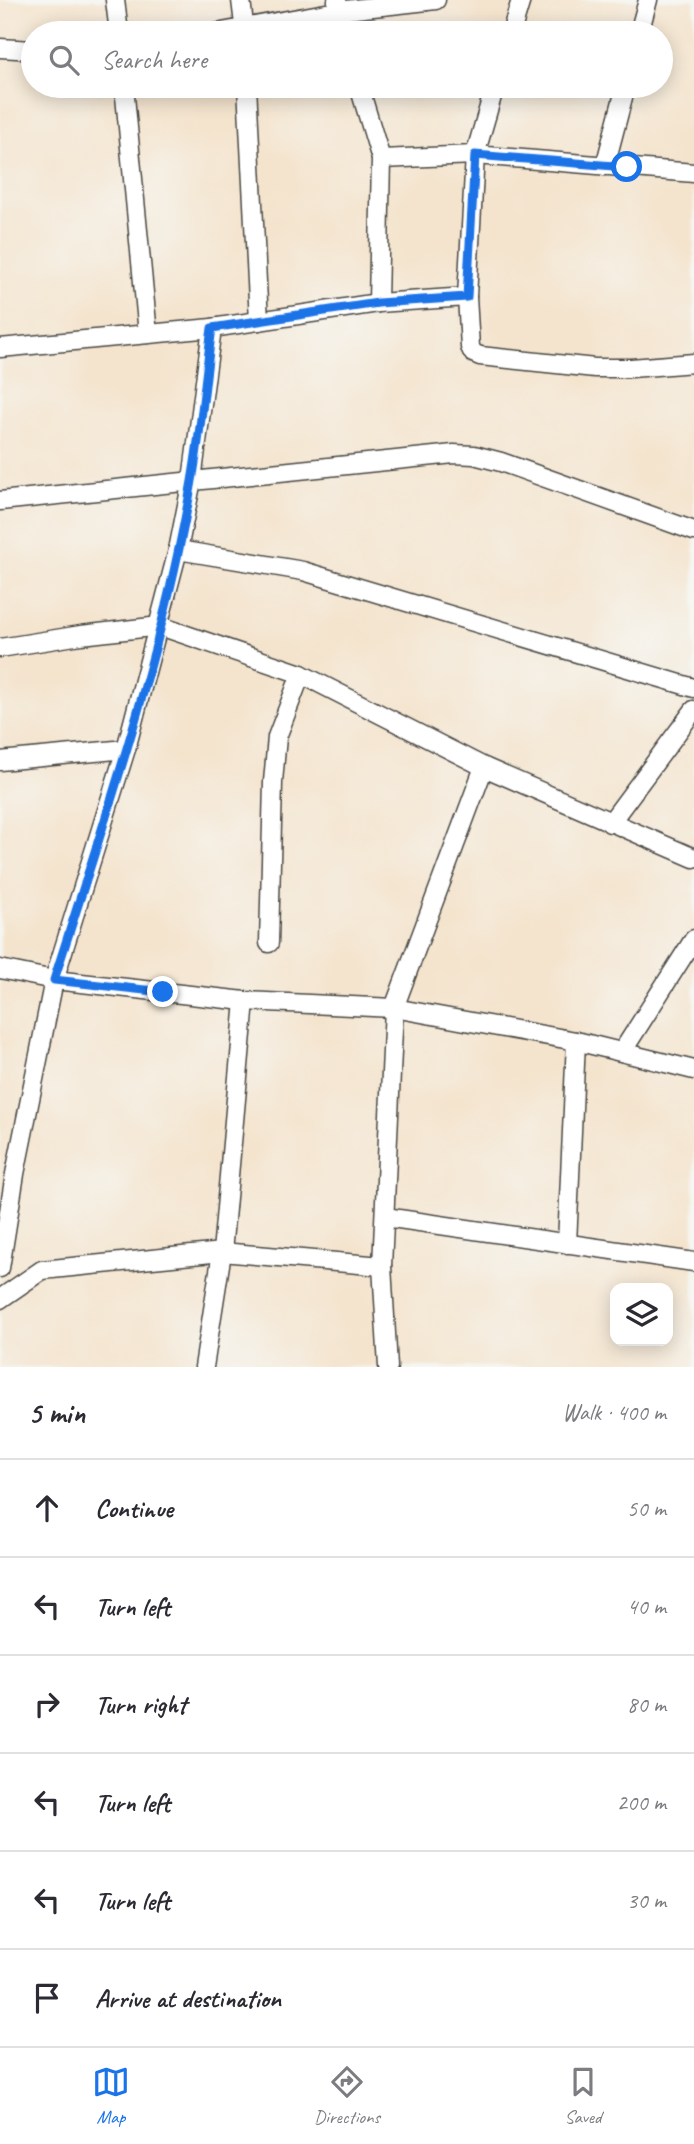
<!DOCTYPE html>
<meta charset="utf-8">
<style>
body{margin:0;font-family:Caveat,sans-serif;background:#f7f7f7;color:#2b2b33}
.controls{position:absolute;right:21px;bottom:21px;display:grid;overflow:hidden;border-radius:14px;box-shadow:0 4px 18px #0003}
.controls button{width:63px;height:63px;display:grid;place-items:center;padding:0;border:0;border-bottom:2px solid #e1e1e2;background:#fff;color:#2b2b33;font:35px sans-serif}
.stop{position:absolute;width:21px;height:21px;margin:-16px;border:5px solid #1a73e8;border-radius:50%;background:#fff}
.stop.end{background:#1a73e8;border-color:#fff;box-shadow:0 2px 7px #0008}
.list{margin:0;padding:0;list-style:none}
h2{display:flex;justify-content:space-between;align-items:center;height:91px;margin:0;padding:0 28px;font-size:30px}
h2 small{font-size:23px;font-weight:400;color:#7c7c81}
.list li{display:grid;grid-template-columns:46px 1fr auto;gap:21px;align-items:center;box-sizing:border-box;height:98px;padding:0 28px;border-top:2px solid #e1e1e2}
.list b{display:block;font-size:26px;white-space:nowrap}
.list em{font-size:23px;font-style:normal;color:#7c7c81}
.icon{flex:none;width:38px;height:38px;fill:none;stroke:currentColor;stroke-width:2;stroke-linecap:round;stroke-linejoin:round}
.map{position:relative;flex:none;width:694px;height:1367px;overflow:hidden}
.search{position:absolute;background:#fff;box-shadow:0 4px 18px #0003;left:21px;right:21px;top:21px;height:77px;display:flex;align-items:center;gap:18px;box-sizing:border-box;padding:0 24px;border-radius:38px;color:#7c7c81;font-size:26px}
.sheet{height:679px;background:#fff}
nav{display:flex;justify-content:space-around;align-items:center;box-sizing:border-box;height:98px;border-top:2px solid #e1e1e2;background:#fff;font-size:19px;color:#7c7c81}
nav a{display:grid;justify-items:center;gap:4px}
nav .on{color:#1a73e8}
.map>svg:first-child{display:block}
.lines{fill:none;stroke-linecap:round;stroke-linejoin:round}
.street-casing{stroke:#494743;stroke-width:21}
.street{stroke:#fff;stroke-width:18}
.route{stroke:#1a73e8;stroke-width:9}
</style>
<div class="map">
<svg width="694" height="1367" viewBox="0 0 694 1367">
<rect width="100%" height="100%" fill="#f6f6f2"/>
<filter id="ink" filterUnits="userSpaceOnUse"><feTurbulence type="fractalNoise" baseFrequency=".0143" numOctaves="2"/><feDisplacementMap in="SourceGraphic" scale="14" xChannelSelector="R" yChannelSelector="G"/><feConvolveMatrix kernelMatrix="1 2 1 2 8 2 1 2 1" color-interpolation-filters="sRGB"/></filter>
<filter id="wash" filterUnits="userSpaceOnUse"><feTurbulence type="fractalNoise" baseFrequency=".00686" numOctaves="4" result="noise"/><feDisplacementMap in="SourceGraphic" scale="28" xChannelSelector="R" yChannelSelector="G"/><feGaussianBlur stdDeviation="1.57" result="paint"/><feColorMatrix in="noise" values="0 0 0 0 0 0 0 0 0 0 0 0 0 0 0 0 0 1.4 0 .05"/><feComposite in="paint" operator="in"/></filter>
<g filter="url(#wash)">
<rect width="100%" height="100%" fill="#f4e4ce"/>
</g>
<g filter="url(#ink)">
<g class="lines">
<!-- street casing -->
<g class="street-casing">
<g id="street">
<polyline points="115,0 119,33"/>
<polyline points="241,0 245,33"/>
<polyline points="337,0 337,11 344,33"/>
<polyline points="216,33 337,11 436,0"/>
<polyline points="511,33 521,0"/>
<polyline points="639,33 648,0"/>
<polyline points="0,48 33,50"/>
<polyline points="124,86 148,334"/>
<polyline points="247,86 259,321"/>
<polyline points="359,86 381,159 378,303"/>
<polyline points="495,86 475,155 467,297 470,347 473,353 480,356 595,368 631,368 694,363"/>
<polyline points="381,159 475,155 694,173"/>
<polyline points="605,166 626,86"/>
<polyline points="0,348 212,328 378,303 467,297"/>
<polyline points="0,501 454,454 474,455 501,462 694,531"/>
<polyline points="178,550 303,571 694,688"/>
<polyline points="0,648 81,635 160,626 301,674 484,767 694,858"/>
<polyline points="0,761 126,749"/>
<polyline points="610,823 694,710"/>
<polyline points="269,943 273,782 277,737 301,674"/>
<polyline points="0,969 54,980 245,1001 394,1008 576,1041 694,1070"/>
<polyline points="622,1052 694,939"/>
<polyline points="385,1217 694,1262"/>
<polyline points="567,1244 576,1041"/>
<polyline points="0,1268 15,1174 54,980 126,749 178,550 192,480 212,328"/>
<polyline points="0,1299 42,1270 222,1252 382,1266"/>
<polyline points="204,1367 222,1252 245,1001"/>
<polyline points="388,1367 382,1266 394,1008 484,767"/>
</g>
</g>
<!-- street -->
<use href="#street" class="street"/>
</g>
</g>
<g class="lines" filter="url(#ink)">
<!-- route -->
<path class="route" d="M163,992L54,980C106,816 163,651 192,481C201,430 205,379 212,328L378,303L467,297L475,155L627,167"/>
</g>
</svg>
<div class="controls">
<button><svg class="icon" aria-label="layers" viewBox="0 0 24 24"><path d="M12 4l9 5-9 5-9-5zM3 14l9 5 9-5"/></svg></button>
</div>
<div class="stop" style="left:627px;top:167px"></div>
<div class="stop end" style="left:163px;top:992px"></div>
<div class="search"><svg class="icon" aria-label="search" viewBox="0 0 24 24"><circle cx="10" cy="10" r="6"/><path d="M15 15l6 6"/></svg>Search here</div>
</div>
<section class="sheet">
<h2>5 min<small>Walk · 400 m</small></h2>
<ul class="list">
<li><svg class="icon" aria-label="ahead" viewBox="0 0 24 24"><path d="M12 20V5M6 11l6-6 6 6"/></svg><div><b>Continue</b></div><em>50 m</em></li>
<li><svg class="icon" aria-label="left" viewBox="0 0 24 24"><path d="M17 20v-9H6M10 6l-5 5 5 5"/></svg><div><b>Turn left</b></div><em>40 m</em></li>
<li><svg class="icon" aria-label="right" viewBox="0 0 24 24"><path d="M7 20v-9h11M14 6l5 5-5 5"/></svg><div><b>Turn right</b></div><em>80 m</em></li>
<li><svg class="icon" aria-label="left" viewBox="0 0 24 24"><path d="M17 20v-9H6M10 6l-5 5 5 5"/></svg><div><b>Turn left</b></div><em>200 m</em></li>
<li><svg class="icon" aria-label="left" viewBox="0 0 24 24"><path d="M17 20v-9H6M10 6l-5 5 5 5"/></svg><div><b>Turn left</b></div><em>30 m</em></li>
<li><svg class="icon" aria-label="arrive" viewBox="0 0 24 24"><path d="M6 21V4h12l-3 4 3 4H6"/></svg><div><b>Arrive at destination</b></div></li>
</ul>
</section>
<nav>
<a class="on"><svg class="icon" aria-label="map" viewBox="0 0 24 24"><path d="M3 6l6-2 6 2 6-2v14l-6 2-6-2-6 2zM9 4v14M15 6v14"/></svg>Map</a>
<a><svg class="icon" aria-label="directions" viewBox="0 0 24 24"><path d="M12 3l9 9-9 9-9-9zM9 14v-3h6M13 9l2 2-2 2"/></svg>Directions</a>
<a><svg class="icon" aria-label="saved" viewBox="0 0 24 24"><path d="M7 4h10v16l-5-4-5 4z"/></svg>Saved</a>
</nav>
